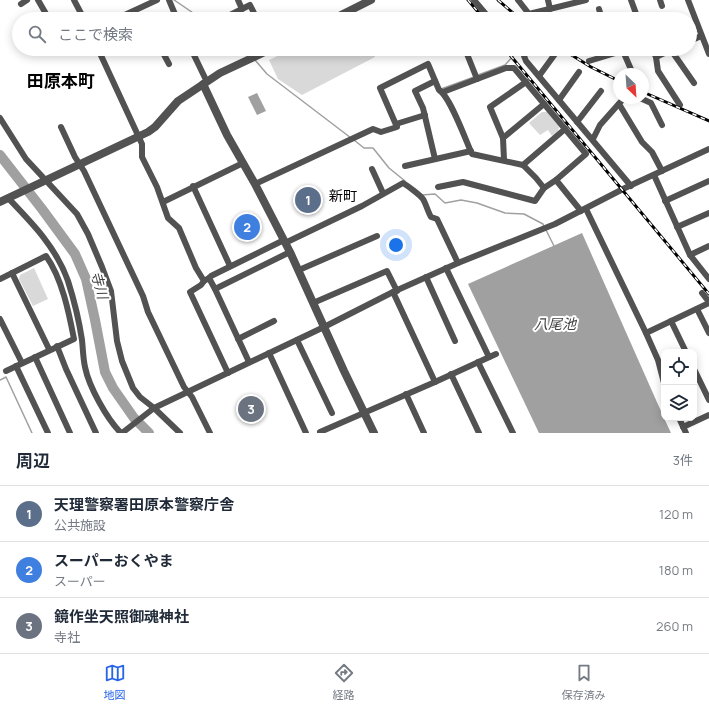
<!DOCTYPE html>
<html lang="ja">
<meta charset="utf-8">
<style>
body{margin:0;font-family:Manrope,"Noto Sans JP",sans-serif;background:#f6f6f7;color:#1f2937}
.controls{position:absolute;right:12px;bottom:12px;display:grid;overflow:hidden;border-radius:8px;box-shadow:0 2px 10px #0003}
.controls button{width:36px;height:36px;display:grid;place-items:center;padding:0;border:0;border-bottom:1px solid #e0e1e3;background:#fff;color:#1f2937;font:20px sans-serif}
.compass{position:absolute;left:613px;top:68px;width:36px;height:36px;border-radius:50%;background:#fff;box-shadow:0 2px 10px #0003;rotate:155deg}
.you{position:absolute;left:396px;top:245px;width:14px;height:14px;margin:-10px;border:3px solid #fff;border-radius:50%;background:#1a73e8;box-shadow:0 0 0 6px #1a73e833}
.badge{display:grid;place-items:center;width:26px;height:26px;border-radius:50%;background:#2563eb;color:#fff;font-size:13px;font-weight:700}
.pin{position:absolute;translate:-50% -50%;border:2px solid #fff;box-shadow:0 1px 4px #0006}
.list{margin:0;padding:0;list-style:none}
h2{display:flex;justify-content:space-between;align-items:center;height:52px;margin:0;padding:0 16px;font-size:17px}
h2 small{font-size:13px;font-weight:400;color:#747a83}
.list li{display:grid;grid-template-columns:26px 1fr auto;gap:12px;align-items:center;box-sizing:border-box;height:56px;padding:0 16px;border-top:1px solid #e0e1e3}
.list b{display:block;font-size:15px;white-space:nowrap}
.list p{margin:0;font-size:13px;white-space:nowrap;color:#747a83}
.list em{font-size:13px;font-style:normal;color:#747a83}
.icon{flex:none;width:22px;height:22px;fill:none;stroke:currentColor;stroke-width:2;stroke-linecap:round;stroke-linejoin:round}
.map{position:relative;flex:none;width:709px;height:433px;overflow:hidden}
.search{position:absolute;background:#fff;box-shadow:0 2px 10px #0003;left:12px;right:12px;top:12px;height:44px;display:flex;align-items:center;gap:10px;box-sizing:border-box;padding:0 14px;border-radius:22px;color:#747a83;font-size:15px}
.sheet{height:220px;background:#fff}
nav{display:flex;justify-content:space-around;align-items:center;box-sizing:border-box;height:56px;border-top:1px solid #e0e1e3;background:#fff;font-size:11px;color:#747a83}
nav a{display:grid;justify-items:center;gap:2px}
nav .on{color:#2563eb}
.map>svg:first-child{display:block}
.green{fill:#d9d9d9}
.water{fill:#a0a0a0}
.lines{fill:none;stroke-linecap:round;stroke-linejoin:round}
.stream{stroke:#a0a0a0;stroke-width:1.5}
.river{stroke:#a0a0a0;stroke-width:10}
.minor{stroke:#525252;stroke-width:6}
.tertiary{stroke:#525252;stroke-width:8}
.rail-casing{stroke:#000;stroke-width:3}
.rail{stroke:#fff;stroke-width:1.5;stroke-dasharray:4.5;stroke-linecap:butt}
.labels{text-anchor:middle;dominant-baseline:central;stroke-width:4;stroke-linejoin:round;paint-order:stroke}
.neighbourhood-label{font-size:14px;fill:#000;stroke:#fff}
.water-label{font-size:14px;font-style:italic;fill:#414141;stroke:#fff}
.district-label{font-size:17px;font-weight:bold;fill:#000;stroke:#fff}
</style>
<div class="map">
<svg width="709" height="433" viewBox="0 0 709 433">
<rect width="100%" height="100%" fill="#fff"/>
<!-- green -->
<g class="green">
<polygon points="292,49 372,49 375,57 302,95 278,79 269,60"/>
<polygon points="542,112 547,112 559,127 558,131 552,136 548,130 540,135 529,123"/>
<polygon points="34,268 48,299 33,306 19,279 20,275"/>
</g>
<!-- water -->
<g class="water">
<polygon points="257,93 266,111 257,115 248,97"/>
<polygon points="582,233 664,418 671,433 539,433 468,284"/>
</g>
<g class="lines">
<!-- stream -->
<g class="stream">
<polyline points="174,0 202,19"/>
<polyline points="246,49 251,55"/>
<polyline points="255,60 267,74 351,138"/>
<polyline points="478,75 505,65 515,54 524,49"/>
<polyline points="441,89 474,77"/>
<polyline points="354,140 364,148 373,148 389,168 405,181"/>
<polyline points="422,195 435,194 445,203 461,200 477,203 505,213 524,214 543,224 544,227"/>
<polyline points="546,230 554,246"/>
<polyline points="0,380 6,377 32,433"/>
</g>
<!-- river -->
<polyline class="river" points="0,155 42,209 75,254 86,279 95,320 105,372 113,388 134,418 149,433"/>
<!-- minor -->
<g class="minor">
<polyline points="38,0 49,19"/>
<polyline points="74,0 84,19"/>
<polyline points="169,0 177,19"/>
<polyline points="238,0 242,9 250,5 257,19"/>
<polyline points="474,0 490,19"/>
<polyline points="518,0 529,14 586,0"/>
<polyline points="548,0 550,9"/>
<polyline points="631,0 638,19"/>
<polyline points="660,0 662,6"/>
<polyline points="688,0 709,54"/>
<polyline points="21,4 27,0"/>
<polyline points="599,9 602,19"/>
<polyline points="226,17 242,9"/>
<polyline points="116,19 157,0"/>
<polyline points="17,40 19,38"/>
<polyline points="690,41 701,36"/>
<polyline points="98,49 142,144 142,157 157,187 168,218 179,228 196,268 204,281 209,278 215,289 249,362"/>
<polyline points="161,49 169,64"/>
<polyline points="191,49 207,82"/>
<polyline points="465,49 477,79"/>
<polyline points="529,49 524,56 526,61 631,186"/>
<polyline points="652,49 656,57 658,71 680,105"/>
<polyline points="671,50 694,83"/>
<polyline points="623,51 633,74"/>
<polyline points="656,57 673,49"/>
<polyline points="589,61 629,49"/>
<polyline points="539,76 555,54"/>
<polyline points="643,89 645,91"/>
<polyline points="443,92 506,68 514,68 586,154 556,180"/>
<polyline points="640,98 651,103 662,125"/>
<polyline points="559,100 579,72"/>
<polyline points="619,104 642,142 652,152 662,171"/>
<polyline points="0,118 26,159 77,214 88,234 102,267 111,291 117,341 122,361 133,388 140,397 154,408 180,433"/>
<polyline points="577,122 601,91"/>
<polyline points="396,124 425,115"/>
<polyline points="61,127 75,157 84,171 143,296 148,312 184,387 192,397 210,433"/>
<polyline points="503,138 490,107 526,82"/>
<polyline points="593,139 600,125 624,98"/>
<polyline points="435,159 423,108 415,91 435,81"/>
<polyline points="504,160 503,138 544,104"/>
<polyline points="523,165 565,129"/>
<polyline points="405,166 471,151"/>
<polyline points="372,169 383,193"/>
<polyline points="654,175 690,255 709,279"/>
<path d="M255,184L373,129L381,132L397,127L380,88L428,64L439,90C450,96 466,141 472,154L523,165L536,178L544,188L556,180L581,211"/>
<polyline points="193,186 230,266"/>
<polyline points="438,187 463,182 535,201 544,188"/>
<path d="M8,198C32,223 56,247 68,281C74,300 79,320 82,340C83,349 83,358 85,367C89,387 107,419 121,433"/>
<polyline points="665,201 709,181"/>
<polyline points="163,202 243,163"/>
<polyline points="586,209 646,333 658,360 664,383"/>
<polyline points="677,227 709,213"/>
<path d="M285,243L362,206L403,183C408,186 420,195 423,199C426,204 428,212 431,217L437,219L458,263"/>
<polyline points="690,255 709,246"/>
<polyline points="446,268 489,357"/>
<polyline points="299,270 377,236"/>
<polyline points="12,273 49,349"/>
<polyline points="426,277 455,341"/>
<polyline points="209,278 211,276 284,240"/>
<path d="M0,279L46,256C62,278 69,313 74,339L6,371"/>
<polyline points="204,281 201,285 190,292 228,373"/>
<polyline points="215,289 290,252"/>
<polyline points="393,292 435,382"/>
<polyline points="702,293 709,302"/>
<polyline points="313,303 387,271 397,291"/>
<polyline points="697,309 709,333"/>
<polyline points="0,319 22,363"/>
<polyline points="671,321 686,352"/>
<polyline points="646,333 709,303"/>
<polyline points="238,339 274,321"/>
<polyline points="297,340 332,413"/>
<polyline points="57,346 66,369 96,433"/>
<polyline points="269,353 306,433"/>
<polyline points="35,357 70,433"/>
<polyline points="478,362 513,433"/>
<polyline points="16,366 48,433"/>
<polyline points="694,369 709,400"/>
<polyline points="451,374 479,433"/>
<polyline points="406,394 424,433"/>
<polyline points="679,418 686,433"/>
<polyline points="683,427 709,415"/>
<polyline points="320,432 435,382 496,354"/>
<polyline points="122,433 154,408 324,327 393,292 458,263 555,224 625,188 709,149"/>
</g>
<!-- tertiary -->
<g class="tertiary">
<polyline points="333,19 371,0"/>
<polyline points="203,84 227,135 255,184 290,252 344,371 374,433"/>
<polyline points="0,202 148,132 155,127 178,101 220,73 271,49"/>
</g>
<!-- rail casing -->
<g class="rail-casing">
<g id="rail">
<polyline points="468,0 484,19"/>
<polyline points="498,0 520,19"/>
<polyline points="505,49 709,294"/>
<polyline points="562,49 591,67 619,81"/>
<polyline points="643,92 709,121"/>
</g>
</g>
<!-- rail -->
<use href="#rail" class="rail"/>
</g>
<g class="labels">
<!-- neighbourhood labels -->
<g class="neighbourhood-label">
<text x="343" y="195">新町</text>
</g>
<!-- water labels -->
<g class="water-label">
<text transform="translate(100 285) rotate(75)">寺川</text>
<text x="555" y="323">八尾池</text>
</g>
<!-- district labels -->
<g class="district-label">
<text x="61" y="80">田原本町</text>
</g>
</g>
</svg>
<div class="controls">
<button><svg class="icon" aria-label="locate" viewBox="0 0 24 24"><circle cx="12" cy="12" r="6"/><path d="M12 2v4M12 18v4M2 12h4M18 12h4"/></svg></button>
<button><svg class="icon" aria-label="layers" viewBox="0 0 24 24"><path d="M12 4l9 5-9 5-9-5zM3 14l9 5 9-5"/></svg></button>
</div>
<svg class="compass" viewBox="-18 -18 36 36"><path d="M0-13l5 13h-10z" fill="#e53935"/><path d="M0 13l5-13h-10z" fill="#747a83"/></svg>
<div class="you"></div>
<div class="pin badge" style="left:308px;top:200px;background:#5c6f8a">1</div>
<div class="pin badge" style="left:247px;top:227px;background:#3f7fe0">2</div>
<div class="pin badge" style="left:251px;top:409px;background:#6b7280">3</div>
<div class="search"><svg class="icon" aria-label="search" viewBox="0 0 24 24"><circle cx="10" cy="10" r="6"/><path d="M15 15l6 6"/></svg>ここで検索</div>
</div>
<section class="sheet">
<h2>周辺<small>3件</small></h2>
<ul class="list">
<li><span class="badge" style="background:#5c6f8a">1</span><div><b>天理警察署田原本警察庁舎</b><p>公共施設</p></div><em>120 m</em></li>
<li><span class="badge" style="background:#3f7fe0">2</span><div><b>スーパーおくやま</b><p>スーパー</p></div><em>180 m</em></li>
<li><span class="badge" style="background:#6b7280">3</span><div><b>鏡作坐天照御魂神社</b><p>寺社</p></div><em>260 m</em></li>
</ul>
</section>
<nav>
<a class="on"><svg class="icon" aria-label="map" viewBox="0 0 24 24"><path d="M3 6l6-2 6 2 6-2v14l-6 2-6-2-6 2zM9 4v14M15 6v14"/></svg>地図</a>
<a><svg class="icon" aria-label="directions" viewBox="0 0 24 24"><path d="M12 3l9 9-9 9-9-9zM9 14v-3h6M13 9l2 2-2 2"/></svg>経路</a>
<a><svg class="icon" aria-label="saved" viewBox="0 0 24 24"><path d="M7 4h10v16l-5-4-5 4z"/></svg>保存済み</a>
</nav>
